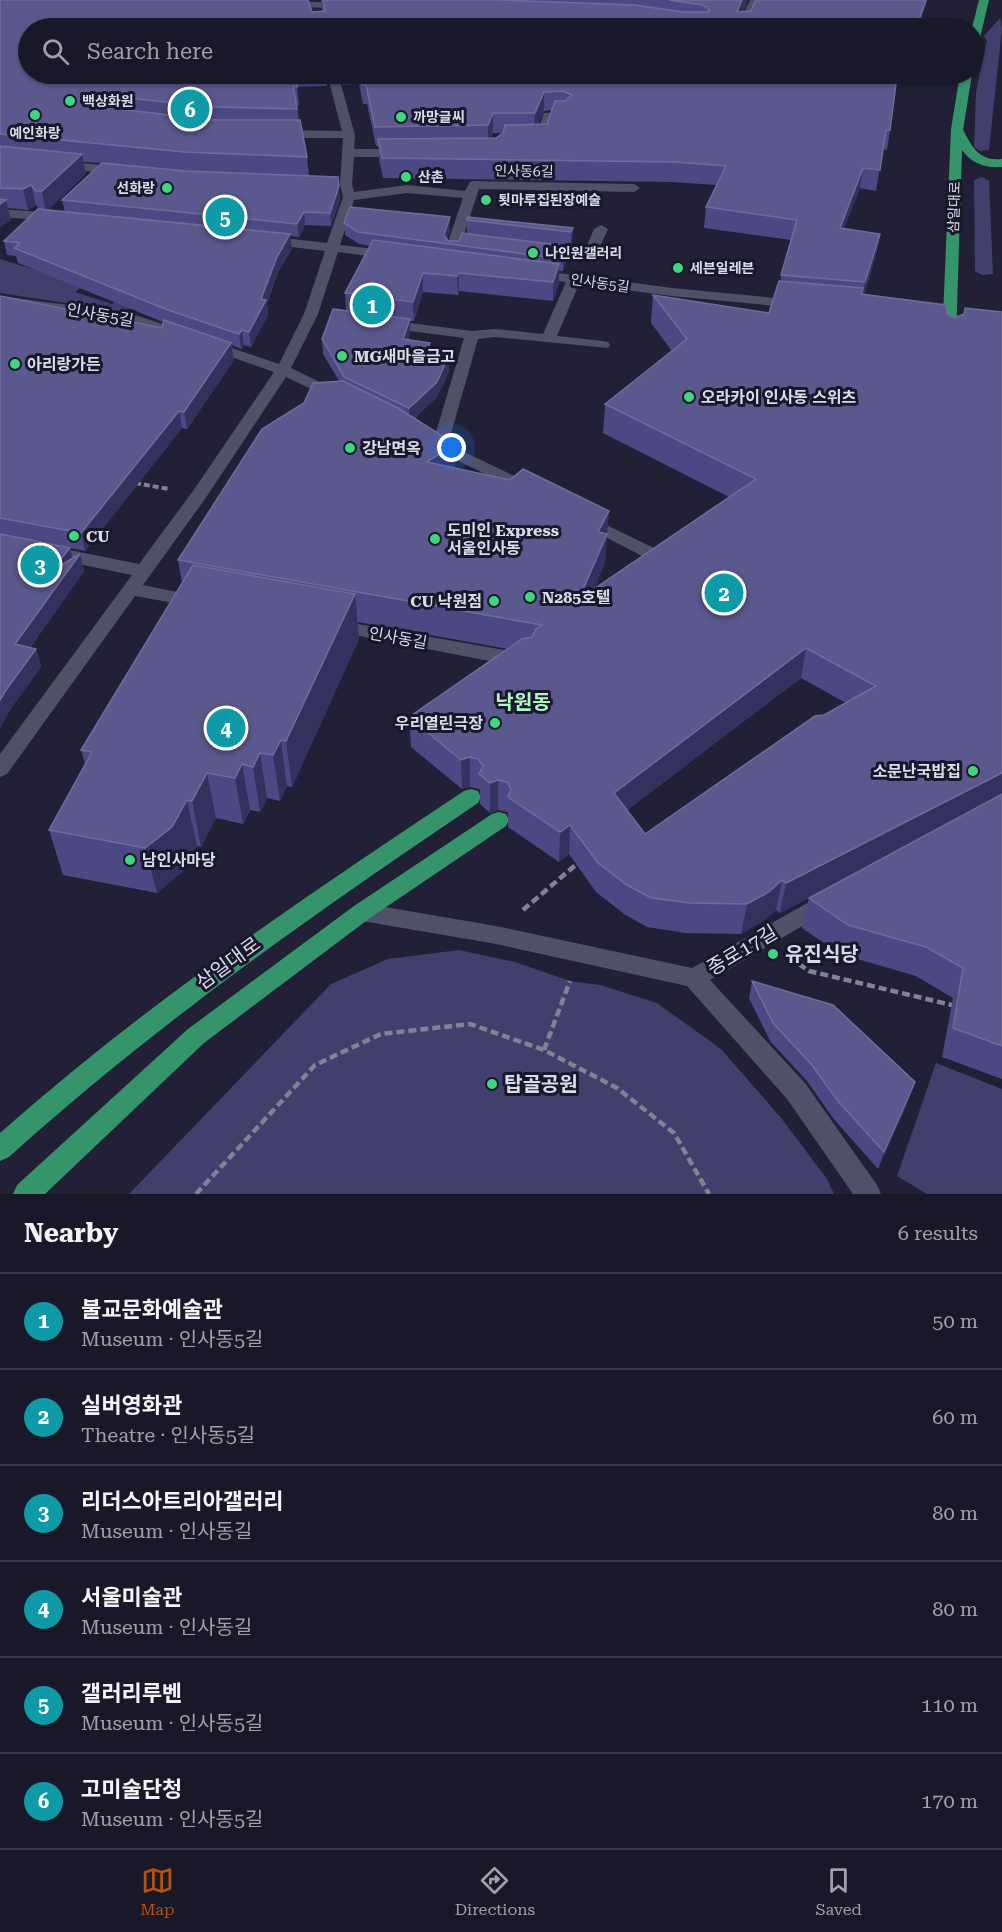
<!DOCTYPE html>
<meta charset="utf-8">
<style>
body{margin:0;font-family:"Roboto Serif","Noto Sans KR",serif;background:#262534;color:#f1f3f6}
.you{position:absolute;left:452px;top:448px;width:21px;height:21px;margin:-15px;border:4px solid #fff;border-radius:50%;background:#1a73e8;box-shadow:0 0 0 9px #1a73e833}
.badge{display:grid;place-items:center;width:39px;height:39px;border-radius:50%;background:#b45309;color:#fff;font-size:20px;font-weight:700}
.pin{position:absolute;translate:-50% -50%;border:3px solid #fff;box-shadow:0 2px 6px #0006}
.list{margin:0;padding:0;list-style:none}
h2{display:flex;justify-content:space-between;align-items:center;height:78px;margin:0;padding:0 24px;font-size:26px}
h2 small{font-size:20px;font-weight:400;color:#9fa0a8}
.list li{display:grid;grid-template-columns:39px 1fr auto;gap:18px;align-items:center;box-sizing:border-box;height:96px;padding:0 24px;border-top:2px solid #373745}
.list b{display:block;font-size:22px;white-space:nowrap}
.list p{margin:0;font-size:20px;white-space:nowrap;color:#9fa0a8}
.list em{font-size:20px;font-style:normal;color:#9fa0a8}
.icon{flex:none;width:33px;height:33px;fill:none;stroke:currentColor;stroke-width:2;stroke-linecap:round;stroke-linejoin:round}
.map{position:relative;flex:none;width:1002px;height:1194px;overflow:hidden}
.search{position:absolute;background:#191828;box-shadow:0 2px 4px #0004;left:18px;right:18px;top:18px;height:66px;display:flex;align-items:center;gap:15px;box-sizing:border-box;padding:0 21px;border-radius:33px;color:#9fa0a8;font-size:22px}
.sheet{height:654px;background:#191828}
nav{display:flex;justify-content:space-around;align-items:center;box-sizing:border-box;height:84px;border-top:2px solid #373745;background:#191828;font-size:16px;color:#9fa0a8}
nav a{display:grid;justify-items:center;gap:3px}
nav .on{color:#b45309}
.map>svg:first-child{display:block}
.green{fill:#413f6c}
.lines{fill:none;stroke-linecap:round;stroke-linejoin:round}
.path-far1{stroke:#828294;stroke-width:4;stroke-dasharray:6 3;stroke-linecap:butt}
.path{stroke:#828294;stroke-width:4.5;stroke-dasharray:8 4;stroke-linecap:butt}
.minor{fill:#505069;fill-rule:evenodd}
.major{fill:#36946a;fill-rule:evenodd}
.wall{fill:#4c4883;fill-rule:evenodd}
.shaded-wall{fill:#34315f}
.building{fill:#5b588e;stroke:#6f6c9c;stroke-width:1.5;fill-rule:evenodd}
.poi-dot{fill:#40d77c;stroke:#18172b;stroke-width:2}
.labels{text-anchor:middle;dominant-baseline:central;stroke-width:6;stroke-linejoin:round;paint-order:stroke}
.far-poi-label{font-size:14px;font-weight:bold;fill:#dadbe9;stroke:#18172b;text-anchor:start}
.far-street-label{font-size:14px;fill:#dadbe9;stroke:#18172b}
.street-label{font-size:16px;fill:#dadbe9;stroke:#18172b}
.poi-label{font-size:16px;font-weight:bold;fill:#dadbe9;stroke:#18172b;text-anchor:start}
.quarter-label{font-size:20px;font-weight:bold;fill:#b0f7c3;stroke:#18172b}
.near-street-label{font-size:20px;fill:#dadbe9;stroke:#18172b}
.near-poi-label{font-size:20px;font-weight:bold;fill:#dadbe9;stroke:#18172b;text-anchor:start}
</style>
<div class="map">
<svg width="1002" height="1194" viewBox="0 0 1002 1194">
<rect width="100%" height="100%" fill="#212036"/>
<!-- green -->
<g class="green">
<polygon points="1000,18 1002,28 989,150 980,151 974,147 976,92 987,41 984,36"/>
<polygon points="982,177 989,181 993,274 982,275 975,271 974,180"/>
<polygon points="0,259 84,285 75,292 112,304 127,293 142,298 124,312 0,293"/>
<polygon points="459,950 515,962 570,981 600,985 657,1003 721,1049 782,1119 827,1179 834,1194 129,1194 331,984 388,959"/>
<polygon points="936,1063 1002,1089 1002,1194 927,1194 897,1176"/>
</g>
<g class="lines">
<!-- path-far1 -->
<polyline class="path-far1" points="135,483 169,489"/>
<!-- path -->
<g class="path">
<polyline points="523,910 579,862"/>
<polyline points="789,957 809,971 956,1006"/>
<polyline points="544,1050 570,981"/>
<polyline points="196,1194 315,1065 381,1034 470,1024 544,1050 617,1088 674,1133 709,1194"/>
</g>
<!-- minor -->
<g class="minor">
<polygon points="750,0 760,0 747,28 737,28"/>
<polygon points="287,1 346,3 351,6 346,9 283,6 283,2"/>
<polygon points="327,74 338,74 355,135 354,149 401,149 407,153 401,157 354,157 352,184 354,192 407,185 465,191 470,182 474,181 634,184 640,188 634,192 479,189 455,262 448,266 441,262 463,198 407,193 354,200 340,245 392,251 399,255 392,259 338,252 318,314 291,368 338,391 341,394 338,397 328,397 286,377 205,499 143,585 202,597 205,601 202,605 196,607 135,596 7,774 0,777 0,754 132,575 0,548 0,536 139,564 193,491 274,372 206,348 204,345 211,341 279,364 304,314 325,251 267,244 260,240 267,236 327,243 343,197 340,184 343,138 279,138 273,134 279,130 342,131"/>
<polygon points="563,112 569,115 563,118 553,118 545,142 530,142 530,136 536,135 544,113"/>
<polygon points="62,161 121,167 127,171 121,175 58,168 56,165"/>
<polygon points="0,209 55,213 61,217 55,221 0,217"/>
<polygon points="601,225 608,229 595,258 542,253 535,249 542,245 585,250 594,229"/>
<polygon points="535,270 672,288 797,300 804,304 797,308 672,296 579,284 557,336 603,341 608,342 610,345 608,348 495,337 478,339 448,444 533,485 535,489 527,494 427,446 425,443 427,440 434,439 464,338 387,328 380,324 387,320 472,331 495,329 543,334 566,282 530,277 528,274 530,271"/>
<polygon points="0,296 129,313 187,332 189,335 182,339 127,321 0,304"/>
<polygon points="586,515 660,551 663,555 660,559 648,559 580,524 578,520 580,516"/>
<polygon points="335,620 521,653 528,655 530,660 528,665 521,667 329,630 326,626 329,622"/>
<polygon points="825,893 833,896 836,902 833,908 710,980 805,1083 877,1185 881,1194 853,1194 787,1099 687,986 496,944 362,921 354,918 351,912 354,906 362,903 496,926 692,968"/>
</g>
<!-- major -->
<g class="major">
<polygon points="979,0 989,0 979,42 974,45 972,28"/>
<path d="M960,74H972L963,130C973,148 979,161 1002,159V167C985,168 972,164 962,150L956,340L949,344L942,340L951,129Z"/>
<path d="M471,789L478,791L481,797L478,803C315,913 155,1025 9,1157L0,1161V1133C144,1005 303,898 464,791Z"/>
<polygon points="499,812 506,814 509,820 506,826 370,918 204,1043 45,1194 13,1194 17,1185 188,1029 354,906 492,814"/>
</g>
</g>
<!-- wall -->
<g class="wall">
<path d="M0,0L312,12H322L321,0H748L743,12L751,11L756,0H927L925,8L28,28V74H326L327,86L297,87L299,106L297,105L299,120L307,157L309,176L340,199L331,226L305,225L299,237L290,236L292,249L278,272L267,304L268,315L251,347L244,345L241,349L232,345L234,360L187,429L182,428L85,551L70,548L72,558L80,554L84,571L30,648L36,649L41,667L11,708L0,728V296L162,328L163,322L18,263L16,256L7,255L4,241L39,209L36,205L28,210L8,208L11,220L0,227ZM84,162L102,163L62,200L65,212L48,210L86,174Z"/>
<path d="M341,74H591L589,77L890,130L887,150L883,149L876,191L860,188L844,228L880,234L876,255L864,295L947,314L954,318L1002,312V1079L942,1057L953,998L916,976L840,954L802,928L809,898L837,883L780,913L776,910L763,921L741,934L686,933L647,927L624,914L596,892L569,854L559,862L508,827V814L507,812L498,810L490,813L480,804V790L479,789L470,787L462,789L411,747L409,717L508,649L358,622L359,639L292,787L287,786L280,801L267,798L260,812L250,810L243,824L216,818L201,847L197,846L182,872L157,893L63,875L49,830L85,764L81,750L182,583L178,560L339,381L323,354L322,339L346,311L345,293L371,246L359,244L345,235L344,223L450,229L447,239L448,241H459L467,234V220L573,228L572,242L571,246L478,235L567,258L563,271H559V283L553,301L459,291L458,295L423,292L414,321H410V333L408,340L430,348L441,350L442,355L448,357L449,372L437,397L415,418L455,468L607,540L606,542L605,563L594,589L729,497L603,433L605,404L672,351L651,323L653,295L769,313L781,281V275L791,240L704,228L706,207L716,185L672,182L383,178L379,159L378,146H376L367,104H363L359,84L343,85ZM552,110L547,124H538L544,111ZM493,133H503L496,138H491ZM801,678L846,703L824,715L645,834L627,810Z"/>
<polygon points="752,981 909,1099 878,1169 833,1118 807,1081 770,1041 749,998"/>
</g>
<!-- shaded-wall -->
<g class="shaded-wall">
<polygon points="742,0 748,0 736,28 737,12"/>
<polygon points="926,0 927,0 925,8 919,28 916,28"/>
<polygon points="544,92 544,111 534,133 535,113"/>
<polygon points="128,98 131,117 119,103"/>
<polygon points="493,113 493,133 488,145 488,125"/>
<polygon points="82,154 86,174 46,212 42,191"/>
<polygon points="863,168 860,188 836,248 840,228"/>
<polygon points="31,185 36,205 28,210 23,189"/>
<polygon points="339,186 340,199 331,226 330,213"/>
<polygon points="6,200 11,220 0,227 0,204"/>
<polygon points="304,212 305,225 299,237 297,224"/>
<polygon points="450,217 450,229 445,244 444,235"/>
<polygon points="573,228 572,242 571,246 571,232"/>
<polygon points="290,234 292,249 278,272 267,304 268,315 251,347 249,332 277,257"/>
<polygon points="880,234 876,255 861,304 865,282"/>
<polygon points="567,246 567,258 563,271 563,259"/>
<polygon points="559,264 559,283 553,301 553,282"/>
<polygon points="423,273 423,292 414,321 413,302"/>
<polygon points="459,273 459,291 458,295 457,276"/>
<polygon points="410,319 410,333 404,354 403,339"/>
<polygon points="242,330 244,345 241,349 239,334"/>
<polygon points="231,343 234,360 187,429 184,412"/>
<polygon points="448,357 449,372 437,397 409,423 409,408"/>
<polygon points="179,411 182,428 85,551 81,533"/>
<polygon points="455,444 455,472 427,462"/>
<polygon points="609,511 605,563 578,629 579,599 598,532"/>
<polygon points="70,548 73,562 80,554 84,571 20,662 15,644 51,571"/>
<polygon points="355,594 359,639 292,787 286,741"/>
<polygon points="806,648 801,678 611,822 614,793"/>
<polygon points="36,649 41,667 11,708 0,728 0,700 6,690"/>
<polygon points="281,740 287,786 280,801 273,755"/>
<polygon points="260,753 267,798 260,812 253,767"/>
<polygon points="470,757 470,787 462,789 461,760"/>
<polygon points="242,764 250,810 243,824 235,778"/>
<polygon points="207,773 216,818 201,847 192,801"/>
<polygon points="1002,773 1002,797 780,913 786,883"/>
<polygon points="498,780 498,810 490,813 490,783"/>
<polygon points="187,800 197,846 182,872 157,893 145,848"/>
<polygon points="570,825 569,854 559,862 560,832"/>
<polygon points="782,880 776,910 763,921 741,934 747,904"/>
<polygon points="915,1082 909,1099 878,1169 884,1152"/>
</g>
<!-- building -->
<g class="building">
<polygon points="0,0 308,0 312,12 325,11 323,0 500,0 634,5 684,12 708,12 710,10 703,5 669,0 742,0 737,12 751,11 756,0 926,0 916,28 28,28 28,74 295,74 297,87 293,86 297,109 213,107 128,98 119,103 127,110 212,120 300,120 307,157 184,152 0,134"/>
<polygon points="360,74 585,74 590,77 598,74 895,74 896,84 890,130 886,130 880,170 863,168 840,228 880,234 865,282 781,275 797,220 706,207 726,166 674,162 382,158 378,139 496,138 503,133 505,125 547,124 555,101 565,101 572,95 563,91 544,92 535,113 493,113 488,125 375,127 366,85 362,85"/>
<polygon points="0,146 82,154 42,191 36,191 31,185 23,189 0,188"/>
<polygon points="102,163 185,171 338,177 339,186 330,213 304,212 297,224 62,200"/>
<polygon points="0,199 6,200 0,204"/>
<polygon points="350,207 450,217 444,235 448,241 459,241 462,233 567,246 563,259 358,232 344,223"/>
<polygon points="38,209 290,234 277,257 261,299 266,300 249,332 242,330 239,334 168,310 14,248 20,243 4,241"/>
<polygon points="468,217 573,228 571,232 467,220"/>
<polygon points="373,240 559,264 553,282 459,273 457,276 423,273 413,302 345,293"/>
<path d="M779,281L863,288L861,294L946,305L947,314L954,318L964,314L965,308L1002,312V773L786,883L782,880L769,892L747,904L690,903L651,898L627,885L598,863L570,825L560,832L508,797L511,789L507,782L498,780L490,783L479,774L483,766L478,759L470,757L461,760L409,717L522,639L532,637L536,629L542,625L178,560L262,429L304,403L313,383L343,381L398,408L455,444L427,462L510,480L523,469L609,511L598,532L607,534L579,599L756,479L605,404L687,339L653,295L769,313ZM806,648L876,686L824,715L815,716L645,834L614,793Z"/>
<polygon points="0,296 162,328 164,320 231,343 184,412 179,411 81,533 0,518"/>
<polygon points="333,309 410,319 403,339 430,343 428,347 441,350 440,355 448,357 437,382 409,408 344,377 322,339"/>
<polygon points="0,534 70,548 51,571 80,554 15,644 36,649 6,690 0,700"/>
<polygon points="193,565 355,594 286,741 281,740 273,755 260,753 253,767 242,764 235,778 207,773 192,801 187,800 172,827 145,848 49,830 92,752 81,750"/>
<polygon points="1002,794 1002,1046 953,1028 963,968 926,947 848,925 809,898"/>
<polygon points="752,981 833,1005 915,1082 884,1152 838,1101 811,1064 773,1023"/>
</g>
<!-- markers -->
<g class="poi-dot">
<circle cx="70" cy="101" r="6"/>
<circle cx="35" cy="115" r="6"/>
<circle cx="401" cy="117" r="6"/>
<circle cx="406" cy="177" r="6"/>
<circle cx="167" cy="188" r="6"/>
<circle cx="486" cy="200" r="6"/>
<circle cx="533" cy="253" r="6"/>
<circle cx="678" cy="268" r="6"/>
<circle cx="342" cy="356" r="6"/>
<circle cx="15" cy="364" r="6"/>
<circle cx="689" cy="397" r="6"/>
<circle cx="350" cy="448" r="6"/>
<circle cx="74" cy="536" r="6"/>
<circle cx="435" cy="539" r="6"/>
<circle cx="530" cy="597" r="6"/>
<circle cx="494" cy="601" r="6"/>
<circle cx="495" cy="723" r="6"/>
<circle cx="973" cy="771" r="6"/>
<circle cx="130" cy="860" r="6"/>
<circle cx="773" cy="954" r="6"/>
<circle cx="492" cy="1084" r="6"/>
</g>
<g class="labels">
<!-- far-poi labels -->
<g class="far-poi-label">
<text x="82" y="101">백상화원</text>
<text x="413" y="117">까망글씨</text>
<text x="35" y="133" text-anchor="middle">예인화랑</text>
<text x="418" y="177">산촌</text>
<text x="155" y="188" text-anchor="end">선화랑</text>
<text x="498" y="200">툇마루집된장예술</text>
<text x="545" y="253">나인원갤러리</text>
<text x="690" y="268">세븐일레븐</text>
</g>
<!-- far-street labels -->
<g class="far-street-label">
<text transform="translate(524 171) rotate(1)">인사동6길</text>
<text transform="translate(954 207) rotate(-88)">삼일대로</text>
<text transform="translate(600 283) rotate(8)">인사동5길</text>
</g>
<!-- street labels -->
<g class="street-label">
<text transform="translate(100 315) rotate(10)">인사동5길</text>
<text transform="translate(398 638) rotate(10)">인사동길</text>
</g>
<!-- poi labels -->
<g class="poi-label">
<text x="354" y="356">MG새마을금고</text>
<text x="27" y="364">아리랑가든</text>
<text x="701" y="397">오라카이 인사동 스위츠</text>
<text x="362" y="448">강남면옥</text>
<text x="447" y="530">도미인 Express<tspan x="447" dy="18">서울인사동</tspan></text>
<text x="86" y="536">CU</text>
<text x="542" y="597">N285호텔</text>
<text x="482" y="601" text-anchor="end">CU 낙원점</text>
<text x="483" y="723" text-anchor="end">우리열린극장</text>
<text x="961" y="771" text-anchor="end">소문난국밥집</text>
<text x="142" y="860">남인사마당</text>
</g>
<!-- quarter labels -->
<g class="quarter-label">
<text x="523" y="702">낙원동</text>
</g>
<!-- near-street labels -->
<g class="near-street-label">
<text transform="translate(742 950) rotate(-31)">종로17길</text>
<text transform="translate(228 963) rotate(-36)">삼일대로</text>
</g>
<!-- near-poi labels -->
<g class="near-poi-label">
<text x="785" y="954">유진식당</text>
<text x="504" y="1084">탑골공원</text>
</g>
</g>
</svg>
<div class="you"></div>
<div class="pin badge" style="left:372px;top:305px;background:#0f9aa8">1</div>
<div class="pin badge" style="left:724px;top:593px;background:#0f9aa8">2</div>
<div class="pin badge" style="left:40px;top:565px;background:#0f9aa8">3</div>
<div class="pin badge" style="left:226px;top:728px;background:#0f9aa8">4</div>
<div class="pin badge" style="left:225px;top:217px;background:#0f9aa8">5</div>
<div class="pin badge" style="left:190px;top:109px;background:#0f9aa8">6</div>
<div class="search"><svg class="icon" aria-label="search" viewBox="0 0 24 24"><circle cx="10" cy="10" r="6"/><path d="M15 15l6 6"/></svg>Search here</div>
</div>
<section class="sheet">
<h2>Nearby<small>6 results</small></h2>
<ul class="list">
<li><span class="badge" style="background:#0f9aa8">1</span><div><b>불교문화예술관</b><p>Museum · 인사동5길</p></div><em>50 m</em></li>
<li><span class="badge" style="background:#0f9aa8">2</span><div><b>실버영화관</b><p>Theatre · 인사동5길</p></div><em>60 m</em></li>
<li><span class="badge" style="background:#0f9aa8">3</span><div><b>리더스아트리아갤러리</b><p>Museum · 인사동길</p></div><em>80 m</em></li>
<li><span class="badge" style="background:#0f9aa8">4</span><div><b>서울미술관</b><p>Museum · 인사동길</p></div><em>80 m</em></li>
<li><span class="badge" style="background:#0f9aa8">5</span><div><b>갤러리루벤</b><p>Museum · 인사동5길</p></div><em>110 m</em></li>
<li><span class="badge" style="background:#0f9aa8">6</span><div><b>고미술단청</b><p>Museum · 인사동5길</p></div><em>170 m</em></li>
</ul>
</section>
<nav>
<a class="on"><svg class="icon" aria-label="map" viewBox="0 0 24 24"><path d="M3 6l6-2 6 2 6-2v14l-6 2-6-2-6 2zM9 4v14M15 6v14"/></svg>Map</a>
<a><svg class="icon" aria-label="directions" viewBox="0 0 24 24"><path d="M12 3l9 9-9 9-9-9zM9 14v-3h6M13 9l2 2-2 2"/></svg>Directions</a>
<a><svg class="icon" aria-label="saved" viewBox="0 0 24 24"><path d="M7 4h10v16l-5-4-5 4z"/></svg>Saved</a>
</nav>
